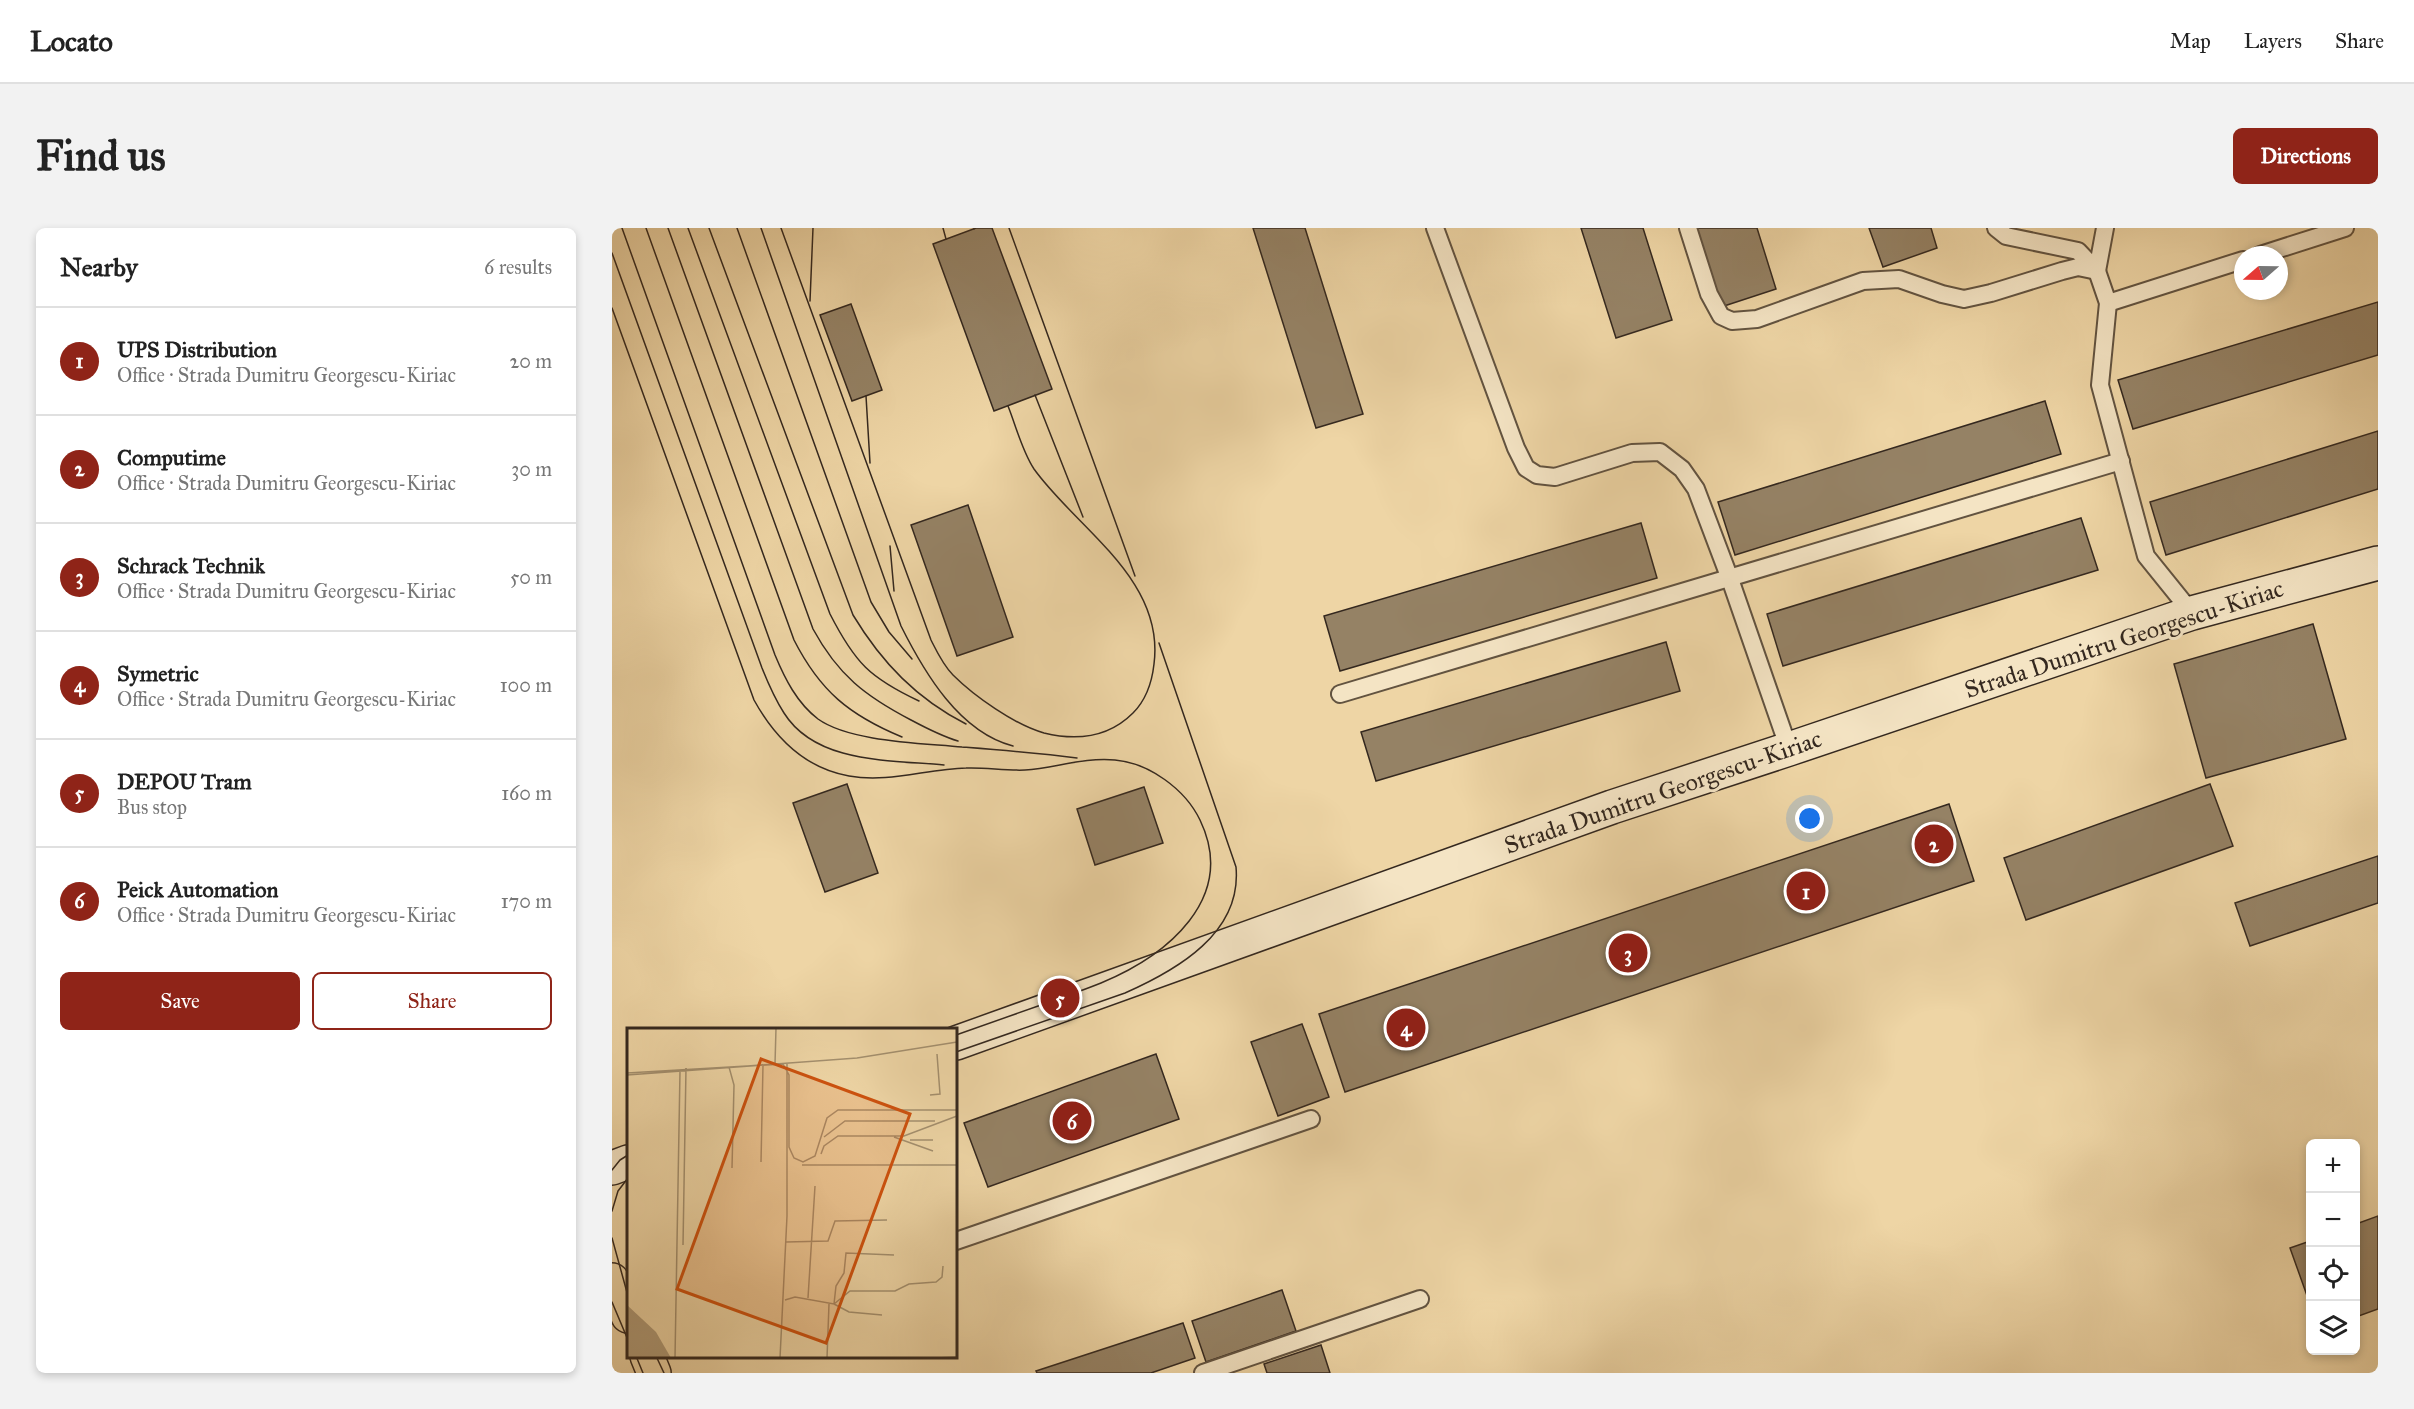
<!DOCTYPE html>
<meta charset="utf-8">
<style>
body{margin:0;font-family:"IM FELL Great Primer",serif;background:#f2f2f2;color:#222}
.controls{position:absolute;right:18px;bottom:18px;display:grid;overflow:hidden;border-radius:9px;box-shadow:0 3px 9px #0003}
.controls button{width:54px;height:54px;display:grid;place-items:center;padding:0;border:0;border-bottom:2px solid #e0e0e0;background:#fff;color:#222;font:30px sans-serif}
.compass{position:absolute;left:1622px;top:18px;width:54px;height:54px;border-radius:50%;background:#fff;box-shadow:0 3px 9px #0003;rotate:250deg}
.you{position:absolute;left:1198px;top:591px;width:21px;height:21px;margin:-15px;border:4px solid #fff;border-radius:50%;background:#1a73e8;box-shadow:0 0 0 9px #1a73e833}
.badge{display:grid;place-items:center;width:39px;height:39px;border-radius:50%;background:#8f2418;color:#fff;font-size:20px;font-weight:700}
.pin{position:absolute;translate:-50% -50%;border:3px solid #fff;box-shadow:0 2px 6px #0006}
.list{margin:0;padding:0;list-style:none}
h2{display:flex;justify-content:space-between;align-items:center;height:78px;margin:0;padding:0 24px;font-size:26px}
h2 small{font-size:20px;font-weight:400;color:#767676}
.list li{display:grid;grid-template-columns:39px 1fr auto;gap:18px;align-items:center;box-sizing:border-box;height:108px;padding:0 24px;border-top:2px solid #e0e0e0}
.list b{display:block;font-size:22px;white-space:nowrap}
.list p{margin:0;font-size:20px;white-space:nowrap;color:#767676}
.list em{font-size:20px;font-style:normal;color:#767676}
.actions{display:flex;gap:12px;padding:18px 24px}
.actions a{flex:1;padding:14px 0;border:2px solid #8f2418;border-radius:9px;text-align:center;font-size:21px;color:#8f2418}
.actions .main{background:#8f2418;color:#fff}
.icon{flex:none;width:33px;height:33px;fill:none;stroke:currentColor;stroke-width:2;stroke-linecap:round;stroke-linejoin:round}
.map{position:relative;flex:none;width:1766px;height:1145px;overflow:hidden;border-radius:9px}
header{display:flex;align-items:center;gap:36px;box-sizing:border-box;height:84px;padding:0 30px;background:#fff;border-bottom:2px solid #e0e0e0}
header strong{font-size:28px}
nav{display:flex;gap:33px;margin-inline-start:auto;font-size:21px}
.intro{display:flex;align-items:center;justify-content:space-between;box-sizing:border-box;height:144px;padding:0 36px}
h1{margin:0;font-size:42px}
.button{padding:15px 27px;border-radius:9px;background:#8f2418;color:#fff;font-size:21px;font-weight:700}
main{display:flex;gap:36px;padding:0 36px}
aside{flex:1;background:#fff;border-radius:9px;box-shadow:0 3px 9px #0003}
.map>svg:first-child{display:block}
.building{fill:#958265;stroke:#34281f;stroke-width:1.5}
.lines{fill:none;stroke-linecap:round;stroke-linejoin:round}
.service-casing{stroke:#625340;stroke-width:20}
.secondary-casing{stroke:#34281f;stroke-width:36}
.primary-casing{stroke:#34281f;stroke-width:36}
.service{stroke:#f4e4c4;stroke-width:16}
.secondary{stroke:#f4e4c4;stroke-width:33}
.primary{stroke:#eed5a5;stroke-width:33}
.tram{stroke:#34281f;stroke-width:1.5}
.labels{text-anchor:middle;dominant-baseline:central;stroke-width:6;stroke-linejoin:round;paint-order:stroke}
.street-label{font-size:24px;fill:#34281f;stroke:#f4e4c4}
.inset-road{fill:none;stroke:#a4906f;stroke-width:1.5}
.view{fill:#cd520f;fill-opacity:0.15;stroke:#cd520f;stroke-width:3}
.inset-edge{fill:none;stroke:#34281f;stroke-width:3}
</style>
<header>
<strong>Locato</strong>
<nav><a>Map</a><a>Layers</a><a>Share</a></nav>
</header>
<div class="intro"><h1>Find us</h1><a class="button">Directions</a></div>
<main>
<aside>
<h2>Nearby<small>6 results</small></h2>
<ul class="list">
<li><span class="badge">1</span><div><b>UPS Distribution</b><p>Office · Strada Dumitru Georgescu-Kiriac</p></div><em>20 m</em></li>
<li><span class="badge">2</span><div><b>Computime</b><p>Office · Strada Dumitru Georgescu-Kiriac</p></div><em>30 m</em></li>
<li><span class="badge">3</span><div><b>Schrack Technik</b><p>Office · Strada Dumitru Georgescu-Kiriac</p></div><em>50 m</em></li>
<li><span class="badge">4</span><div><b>Symetric</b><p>Office · Strada Dumitru Georgescu-Kiriac</p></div><em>100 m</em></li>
<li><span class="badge">5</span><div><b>DEPOU Tram</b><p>Bus stop</p></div><em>160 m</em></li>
<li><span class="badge">6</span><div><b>Peick Automation</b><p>Office · Strada Dumitru Georgescu-Kiriac</p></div><em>170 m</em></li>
</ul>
<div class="actions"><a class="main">Save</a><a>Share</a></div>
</aside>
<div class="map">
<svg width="1766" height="1145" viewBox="0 0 1766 1145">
<rect width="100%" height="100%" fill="#eed5a5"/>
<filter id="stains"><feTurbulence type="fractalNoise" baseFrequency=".00333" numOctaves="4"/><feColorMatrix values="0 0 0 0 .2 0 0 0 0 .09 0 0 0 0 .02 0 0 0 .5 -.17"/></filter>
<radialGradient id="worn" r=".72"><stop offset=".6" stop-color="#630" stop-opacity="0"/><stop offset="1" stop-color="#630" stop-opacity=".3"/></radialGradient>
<!-- building -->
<g class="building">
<polygon points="380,0 440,161 382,183 321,16 364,0"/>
<polygon points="641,0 693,0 751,186 704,200"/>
<polygon points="969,0 1031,0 1060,92 1004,110"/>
<polygon points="1080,0 1145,0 1164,61 1106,80"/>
<polygon points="1257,0 1319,0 1325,20 1271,39"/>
<polygon points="1766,74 1766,127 1521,201 1506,152"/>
<polygon points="239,76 270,162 240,173 208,87"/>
<polygon points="1433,173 1449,226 1123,327 1106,274"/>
<polygon points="1766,203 1766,261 1554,327 1538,274"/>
<polygon points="356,277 401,409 345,428 299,297"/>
<polygon points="1469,290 1486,342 1171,438 1155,386"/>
<polygon points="1029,295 1045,350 728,443 712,388"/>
<polygon points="1701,396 1734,511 1594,550 1562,436"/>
<polygon points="1054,414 1068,463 764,553 749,504"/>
<polygon points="235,556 266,645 213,664 181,575"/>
<polygon points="1598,556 1621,618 1414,692 1392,630"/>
<polygon points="532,559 551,615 483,637 465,581"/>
<polygon points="1337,576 1362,653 733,864 707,786"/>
<polygon points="1766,628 1766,675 1638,718 1623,675"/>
<polygon points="690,796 717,869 666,888 639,814"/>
<polygon points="544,826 567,891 376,959 352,895"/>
<polygon points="1766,988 1766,1081 1744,1089 1744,996"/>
<polygon points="1698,1013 1698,1076 1678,1020"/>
<polygon points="670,1062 684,1103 594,1134 580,1093"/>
<polygon points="571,1095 583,1130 539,1145 425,1145 424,1143"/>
<polygon points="709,1117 718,1145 655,1145 652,1136"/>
</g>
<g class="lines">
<!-- service casing -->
<g class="service-casing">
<g id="service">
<polyline points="823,0 904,220 914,240 925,247 943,249 1020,225 1048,224 1070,241 1084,261 1118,351 1177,521"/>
<polyline points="1076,0 1097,66 1109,88 1120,93 1145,91 1251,53 1287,51 1330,66 1352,71 1379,65 1450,43 1466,39 1485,43 1493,0"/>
<polyline points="1384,0 1394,8 1466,23 1485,43 1496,75 1488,157 1534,328 1580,385"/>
<polyline points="1648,27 1733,0"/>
<polyline points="1496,75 1631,32"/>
<polyline points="728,466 1509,233"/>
<polyline points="344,1013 699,891"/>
<polyline points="591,1145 808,1071"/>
</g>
</g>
<!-- secondary casing -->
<g class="secondary-casing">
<g id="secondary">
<polyline points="344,815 1000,579 1177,521 1580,385 1766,335"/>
<polyline points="0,940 16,934"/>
</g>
</g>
<!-- primary casing -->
<g class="primary-casing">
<g id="primary">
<polyline points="0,1052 16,1088"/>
<polyline points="35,1128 42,1145"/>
</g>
</g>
<!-- service -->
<use href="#service" class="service"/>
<!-- secondary -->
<use href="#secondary" class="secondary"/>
<!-- primary -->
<use href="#primary" class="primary"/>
<!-- tram -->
<g class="tram">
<path d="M10,0L163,427C173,451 185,475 206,491C238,514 311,515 350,519C388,522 427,525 465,530"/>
<path d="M34,0L182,412C208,463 237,487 290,509"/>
<path d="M56,0L201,401C226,447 253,468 299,492C314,500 329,508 346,513"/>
<path d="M76,0L218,386C243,435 258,450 307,473"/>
<path d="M97,0L241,387C270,435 305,471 354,496"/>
<polyline points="125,0 259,374 277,404 300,431"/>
<path d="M149,0L289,398C312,444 347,504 401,518"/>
<path d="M169,0L319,412C325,424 331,437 341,447C362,468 403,497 432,505C465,513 496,510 521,485C534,472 540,454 542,436C553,351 465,301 422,241C410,223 404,198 396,178"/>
<polyline points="331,0 334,11"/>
<polyline points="362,0 362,1"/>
<polyline points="397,0 523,348"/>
<path d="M0,25L150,440C156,455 163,471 172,485C204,536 279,532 332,537"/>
<polyline points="198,73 201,0"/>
<path d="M0,80L142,472C163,510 192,540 237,548C277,555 314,541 354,540C373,539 393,543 413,542C443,540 472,529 503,532C537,535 573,561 588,592C626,671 554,728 489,755C469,763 449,770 429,777C400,787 372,797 344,807"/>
<polyline points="423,167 471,289"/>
<polyline points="254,168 258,235"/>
<polyline points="278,318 282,363"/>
<path d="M344,824L513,765C565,742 630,705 624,639L547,415"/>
<polyline points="0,942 8,932 16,927"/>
<polyline points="0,983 6,963 16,950"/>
<polyline points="0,1010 16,1068"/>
<polyline points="0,1074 16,1112"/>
<polyline points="24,1128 31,1145"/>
<polyline points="44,1128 52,1145"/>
</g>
</g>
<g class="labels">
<!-- street labels -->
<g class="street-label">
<text transform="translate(1512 411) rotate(-18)">Strada Dumitru Georgescu-Kiriac</text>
<text transform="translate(1051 564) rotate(-19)">Strada Dumitru Georgescu-Kiriac</text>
</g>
</g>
<!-- overview -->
<g transform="translate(15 800)">
<rect width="330" height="330" fill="#eed5a5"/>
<path d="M0,277L29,304L44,330H0Z" fill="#af9a77"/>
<path class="inset-road" d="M148,36L149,0M102,39L107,57L105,140M0,45L156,36L162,47V119L167,130L176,134L188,128L200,90L211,82H330M0,47L230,30L330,14M303,67L313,66L310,26M197,109L218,93H308M267,109L306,123M283,112H306M194,126L197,118L211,108H277L330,88M134,134L136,37M175,137H330M159,214L201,213L208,193L260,192M56,217L59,40M181,270L188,158M158,272L168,269L207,276L223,263H268L282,256L309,254L315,249L316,238M255,287L222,284L207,276L209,258L217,245L219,225L267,227M48,330L53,43M153,330L160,188V35M200,330L202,276M309,330L330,329"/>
<path class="view" d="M134,31L283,86L199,315L50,261Z"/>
<rect width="330" height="330" class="inset-edge"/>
</g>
<rect width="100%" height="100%" filter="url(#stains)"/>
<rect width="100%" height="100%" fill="url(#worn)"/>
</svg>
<div class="controls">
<button>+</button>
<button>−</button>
<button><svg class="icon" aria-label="locate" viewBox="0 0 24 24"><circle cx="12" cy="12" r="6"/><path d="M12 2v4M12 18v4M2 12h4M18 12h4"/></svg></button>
<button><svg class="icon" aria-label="layers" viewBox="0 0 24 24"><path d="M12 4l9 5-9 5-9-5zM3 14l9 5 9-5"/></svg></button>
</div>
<svg class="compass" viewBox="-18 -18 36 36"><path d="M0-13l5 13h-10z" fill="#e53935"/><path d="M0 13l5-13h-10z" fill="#767676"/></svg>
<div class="you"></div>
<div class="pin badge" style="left:1194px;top:663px">1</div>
<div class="pin badge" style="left:1322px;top:616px">2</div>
<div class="pin badge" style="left:1016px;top:725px">3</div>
<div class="pin badge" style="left:794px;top:800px">4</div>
<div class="pin badge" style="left:448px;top:770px">5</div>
<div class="pin badge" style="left:460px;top:893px">6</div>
</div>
</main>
